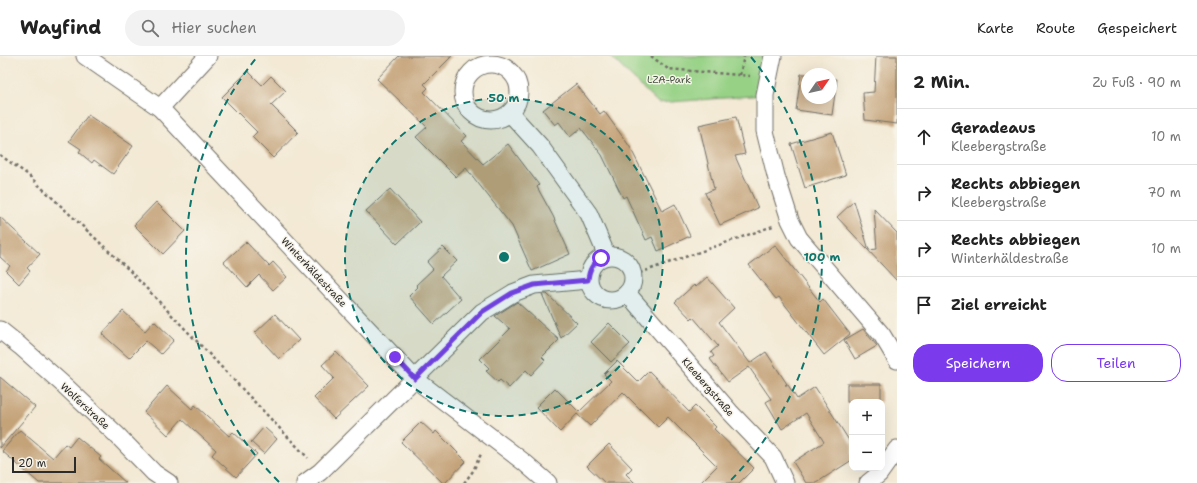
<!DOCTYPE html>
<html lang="de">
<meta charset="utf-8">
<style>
body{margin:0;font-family:"Shantell Sans",sans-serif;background:#f2f2f2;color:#222}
.controls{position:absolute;right:12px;bottom:12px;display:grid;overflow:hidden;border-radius:8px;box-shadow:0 4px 16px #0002}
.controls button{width:36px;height:36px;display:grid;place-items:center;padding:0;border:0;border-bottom:1px solid #e0e0e0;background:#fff;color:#222;font:20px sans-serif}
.compass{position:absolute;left:801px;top:12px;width:36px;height:36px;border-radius:50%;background:#fff;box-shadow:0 4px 16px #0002;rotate:56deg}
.scale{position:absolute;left:12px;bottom:10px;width:64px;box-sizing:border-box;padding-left:4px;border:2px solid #2b2b2b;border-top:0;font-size:11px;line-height:14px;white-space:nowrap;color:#2b2b2b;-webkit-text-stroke:3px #f7f3e8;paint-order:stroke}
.stop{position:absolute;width:12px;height:12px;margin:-9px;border:3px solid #7c3aed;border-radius:50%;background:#fff}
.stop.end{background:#7c3aed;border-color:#fff;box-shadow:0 1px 4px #0008}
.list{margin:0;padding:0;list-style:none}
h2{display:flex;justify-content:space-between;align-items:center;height:52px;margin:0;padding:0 16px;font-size:17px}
h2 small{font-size:13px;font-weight:400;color:#767676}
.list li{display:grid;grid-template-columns:26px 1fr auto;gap:12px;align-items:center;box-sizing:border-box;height:56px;padding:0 16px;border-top:1px solid #e0e0e0}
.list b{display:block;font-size:15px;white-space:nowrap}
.list p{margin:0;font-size:13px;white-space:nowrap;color:#767676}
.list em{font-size:13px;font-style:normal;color:#767676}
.actions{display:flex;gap:8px;padding:12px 16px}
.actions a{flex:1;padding:9px 0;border:1px solid #7c3aed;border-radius:16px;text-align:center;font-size:14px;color:#7c3aed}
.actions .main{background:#7c3aed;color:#fff}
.icon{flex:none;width:22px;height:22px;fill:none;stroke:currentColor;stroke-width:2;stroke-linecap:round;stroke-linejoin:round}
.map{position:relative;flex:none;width:897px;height:427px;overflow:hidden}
header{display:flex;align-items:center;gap:24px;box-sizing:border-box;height:56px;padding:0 20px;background:#fff;border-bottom:1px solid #e0e0e0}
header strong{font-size:19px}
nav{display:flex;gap:22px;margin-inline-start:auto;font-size:14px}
.search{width:280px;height:36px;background:#f2f2f2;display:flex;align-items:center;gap:10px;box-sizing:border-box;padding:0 14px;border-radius:22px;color:#767676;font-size:15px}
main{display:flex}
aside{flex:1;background:#fff}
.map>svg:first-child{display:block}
.green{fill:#96d185;stroke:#607e58}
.building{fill:#c4a379}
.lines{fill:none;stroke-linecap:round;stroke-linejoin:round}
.street-casing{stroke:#716e66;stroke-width:19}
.path{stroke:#716e66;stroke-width:2.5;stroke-dasharray:3 3;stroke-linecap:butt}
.street{stroke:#fff;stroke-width:17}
.route{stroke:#7c3aed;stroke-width:5}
.ring{fill:none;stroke:#0f766e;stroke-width:2;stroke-dasharray:7 5}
.labels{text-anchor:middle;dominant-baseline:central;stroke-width:3;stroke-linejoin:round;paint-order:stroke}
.park-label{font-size:10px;fill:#465442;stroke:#f7f3e8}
.street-label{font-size:10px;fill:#2b2b2b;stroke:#f7f3e8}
.centre{fill:#0f766e;stroke:#f7f3e8;stroke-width:2}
.ring-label{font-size:12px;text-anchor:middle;font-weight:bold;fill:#0f766e;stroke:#f7f3e8;stroke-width:3;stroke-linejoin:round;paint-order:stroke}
</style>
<header>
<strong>Wayfind</strong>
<div class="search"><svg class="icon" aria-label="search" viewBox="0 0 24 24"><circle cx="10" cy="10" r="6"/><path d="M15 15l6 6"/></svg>Hier suchen</div>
<nav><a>Karte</a><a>Route</a><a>Gespeichert</a></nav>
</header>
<main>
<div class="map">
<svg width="897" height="427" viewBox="0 0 897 427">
<rect width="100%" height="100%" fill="#f7f3e8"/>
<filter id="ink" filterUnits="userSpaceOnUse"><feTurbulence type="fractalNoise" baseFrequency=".025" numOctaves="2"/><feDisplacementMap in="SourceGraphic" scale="8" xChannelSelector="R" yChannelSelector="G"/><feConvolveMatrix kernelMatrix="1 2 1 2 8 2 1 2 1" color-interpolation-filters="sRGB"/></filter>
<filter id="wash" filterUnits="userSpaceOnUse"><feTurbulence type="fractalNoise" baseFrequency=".012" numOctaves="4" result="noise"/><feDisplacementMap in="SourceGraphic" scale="16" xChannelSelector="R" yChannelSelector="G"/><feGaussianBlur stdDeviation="0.9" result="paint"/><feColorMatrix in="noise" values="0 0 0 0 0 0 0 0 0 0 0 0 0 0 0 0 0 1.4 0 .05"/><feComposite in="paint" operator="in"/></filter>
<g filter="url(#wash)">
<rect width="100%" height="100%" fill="#f3e9d4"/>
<!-- green -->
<polygon class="green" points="610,0 773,0 765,39 658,47"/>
<g id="blocks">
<!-- building -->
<g class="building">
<polygon points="399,0 452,0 424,28 428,32 424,36 467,80 461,85 483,108 508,88 539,129 537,131 553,160 570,198 532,215 512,170 466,112 456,121 416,81 427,71 377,23"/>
<polygon points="876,0 897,0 897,68 865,64 863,37 874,36"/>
<polygon points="248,15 262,29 271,20 286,35 271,49 298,76 273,102 252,81 257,76 222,41"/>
<polygon points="801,18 807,18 807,42 831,42 831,22 837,23 832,59 796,54"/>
<polygon points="576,28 600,58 604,55 630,91 662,155 675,148 690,180 658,195 652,181 646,184 626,140 623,142 602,99 581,72 570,81 559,66 555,69 543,54"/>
<polygon points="88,59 133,90 113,118 94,104 92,107 79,96 81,93 69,85"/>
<polygon points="736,61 745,98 735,100 758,152 720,169 705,137 714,133 699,69"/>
<polygon points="832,76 846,119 805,132 791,88"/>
<polygon points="390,133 420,166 397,188 366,155"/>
<polygon points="854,145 869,194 877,193 874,153 897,177 897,225 837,161"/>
<polygon points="156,146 185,175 163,198 134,169"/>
<polygon points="0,161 40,198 27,212 30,215 19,228 6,215 10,210 0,201"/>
<polygon points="246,186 269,210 273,206 287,221 273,234 259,219 247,231 224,206"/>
<polygon points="775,189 820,246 823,243 850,278 824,299 779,241 776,243 749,209"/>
<polygon points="443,191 457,205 441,220 461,243 434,268 409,240 418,231 416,229 433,213 427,206"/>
<polygon points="707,221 734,252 719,266 750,307 766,296 787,328 785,329 788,329 797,343 815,331 852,389 852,404 816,427 806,427 793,406 824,386 806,357 782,373 766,346 771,343 749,311 728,326 710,303 714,300 711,296 718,290 693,261 691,263 675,246 694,229 696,231"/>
<polygon points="542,238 547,238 577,267 561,282"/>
<polygon points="517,246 559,284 542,301 545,304 531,319 526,314 509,332 500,324 498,326 486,315 489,312 480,303 510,273 495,260"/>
<polygon points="123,255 145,275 154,265 174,284 161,298 146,285 129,302 102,278"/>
<polygon points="275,258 299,284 279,303 255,277"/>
<polygon points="609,267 630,288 611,306 591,286"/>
<polygon points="863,273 877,290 855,303 844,284"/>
<polygon points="336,296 369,330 334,363 314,342 334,322 322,309"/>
<polygon points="617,305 638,326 649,315 689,356 695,350 716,371 714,373 754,412 739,427 700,427 717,410 668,361 658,371 623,336 590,370 577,358 560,376 536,351 555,332 579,356 611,325 604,318"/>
<polygon points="0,321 35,351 0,392"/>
<rect x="847" y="328" width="34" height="18"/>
<polygon points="167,330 192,353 195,349 229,380 233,376 257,398 236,421 212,399 216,394 182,363 168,379 144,356"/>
<polygon points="421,366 434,378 436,375 466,405 445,427 443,427 401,386"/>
<polygon points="264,371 277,383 264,398 251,386"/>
<polygon points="20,374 53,402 65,388 69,391 77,381 101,401 99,403 126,427 39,427 2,395"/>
<polygon points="609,388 632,412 626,418 635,427 605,427 587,410"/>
</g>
</g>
</g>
<g filter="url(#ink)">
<use href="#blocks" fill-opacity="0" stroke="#716e66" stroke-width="1"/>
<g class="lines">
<!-- street casing -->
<g class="street-casing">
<g id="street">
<polyline points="85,0 160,52 415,323 525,407 548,427"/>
<polyline points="773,0 765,39 765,75 776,120 790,164 799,182 882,279 897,304"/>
<circle cx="491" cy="36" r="28"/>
<polyline points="160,52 208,0"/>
<polyline points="510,57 540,90 589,158 607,200"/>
<circle cx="611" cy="222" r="22"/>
<polyline points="627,237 730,356 773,401 785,427"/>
<polyline points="0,274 20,290 65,330 117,379 154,417 169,427"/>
<polyline points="305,427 320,416 482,256 513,237 534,229 588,224"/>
<polyline points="868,427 879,418 897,393"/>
</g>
</g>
<!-- path -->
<g class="path">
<polyline points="651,0 668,13 750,20"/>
<polyline points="740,19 744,0"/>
<polyline points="0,99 27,118 128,213 308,402"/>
<polyline points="634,219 773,170"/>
<polyline points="464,427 473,415 481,398"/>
</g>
<!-- street -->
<use href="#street" class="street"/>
</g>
</g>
<g class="lines" filter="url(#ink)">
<!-- route -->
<path class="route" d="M395,301L415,323L482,256L512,237L534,229L588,224C589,214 592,208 601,202"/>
</g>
<!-- distance rings -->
<circle cx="504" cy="201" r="159" fill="#0f766e" fill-opacity=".12"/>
<g class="ring">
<circle cx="504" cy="201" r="159"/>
<path d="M279 426A318 318 0 0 1 257 1M751 1A318 318 0 0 1 729 426"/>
</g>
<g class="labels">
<!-- park labels -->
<g class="park-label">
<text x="669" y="23">LZA-Park</text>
</g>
<!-- street labels -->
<g class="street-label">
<text transform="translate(314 216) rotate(47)">Winterhäldestraße</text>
<text transform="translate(708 331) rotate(49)">Kleebergstraße</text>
<text transform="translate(85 350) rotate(43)">Wolferstraße</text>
</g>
</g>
<circle cx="504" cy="201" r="6" class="centre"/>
<g class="ring-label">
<text x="504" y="46">50 m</text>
<text x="822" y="205">100 m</text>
</g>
</svg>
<div class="controls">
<button>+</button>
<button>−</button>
</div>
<svg class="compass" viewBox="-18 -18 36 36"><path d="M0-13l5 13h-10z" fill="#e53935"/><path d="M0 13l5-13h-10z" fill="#767676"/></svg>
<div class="scale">20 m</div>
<div class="stop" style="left:601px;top:202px"></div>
<div class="stop end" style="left:395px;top:301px"></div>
</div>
<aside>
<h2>2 Min.<small>Zu Fuß · 90 m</small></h2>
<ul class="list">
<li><svg class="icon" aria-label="ahead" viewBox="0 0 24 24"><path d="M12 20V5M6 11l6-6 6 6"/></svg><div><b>Geradeaus</b><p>Kleebergstraße</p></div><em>10 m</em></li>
<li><svg class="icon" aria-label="right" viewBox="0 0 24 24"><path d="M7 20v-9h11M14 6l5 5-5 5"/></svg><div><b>Rechts abbiegen</b><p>Kleebergstraße</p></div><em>70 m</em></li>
<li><svg class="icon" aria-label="right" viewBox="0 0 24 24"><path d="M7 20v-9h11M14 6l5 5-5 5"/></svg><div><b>Rechts abbiegen</b><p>Winterhäldestraße</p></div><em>10 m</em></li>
<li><svg class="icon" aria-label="arrive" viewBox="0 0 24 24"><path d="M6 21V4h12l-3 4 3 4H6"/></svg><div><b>Ziel erreicht</b></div></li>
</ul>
<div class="actions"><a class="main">Speichern</a><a>Teilen</a></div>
</aside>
</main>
